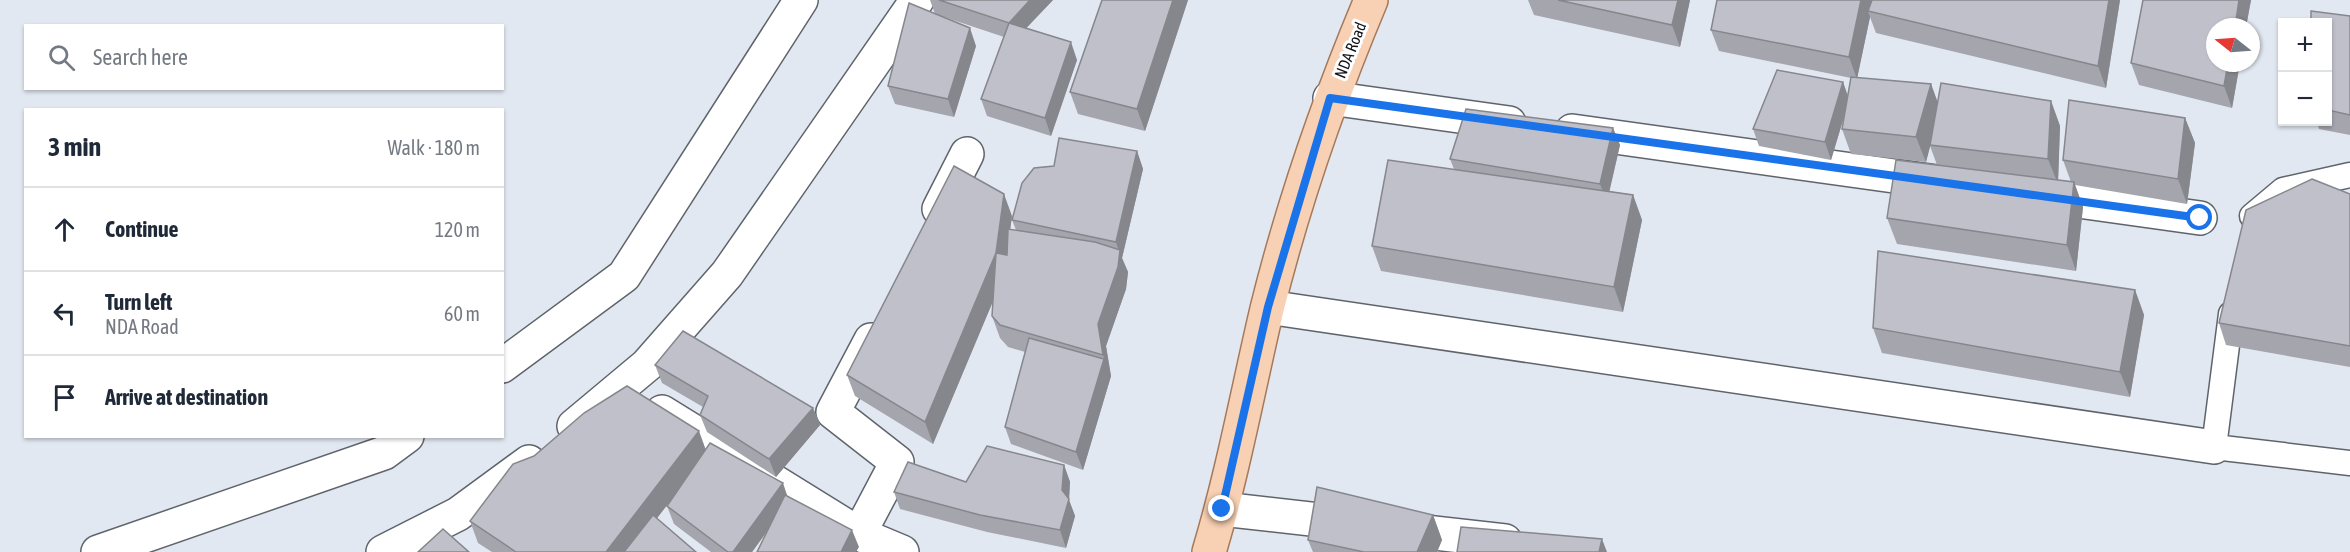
<!DOCTYPE html>
<meta charset="utf-8">
<style>
body{margin:0;font-family:"Asap Condensed",sans-serif;background:#f6f6f7;color:#1f2937}
.controls{position:absolute;right:18px;top:18px;display:grid;overflow:hidden;border-radius:0px;box-shadow:0 2px 4px #0004}
.controls button{width:54px;height:54px;display:grid;place-items:center;padding:0;border:0;border-bottom:2px solid #e0e1e3;background:#fff;color:#1f2937;font:30px sans-serif}
.compass{position:absolute;left:2206px;top:18px;width:54px;height:54px;border-radius:50%;background:#fff;box-shadow:0 2px 4px #0004;rotate:287deg}
.stop{position:absolute;width:18px;height:18px;margin:-14px;border:4px solid #1a73e8;border-radius:50%;background:#fff}
.stop.end{background:#1a73e8;border-color:#fff;box-shadow:0 2px 6px #0008}
.list{margin:0;padding:0;list-style:none}
h2{display:flex;justify-content:space-between;align-items:center;height:78px;margin:0;padding:0 24px;font-size:26px}
h2 small{font-size:20px;font-weight:400;color:#747a83}
.list li{display:grid;grid-template-columns:39px 1fr auto;gap:18px;align-items:center;box-sizing:border-box;height:84px;padding:0 24px;border-top:2px solid #e0e1e3}
.list b{display:block;font-size:22px;white-space:nowrap}
.list p{margin:0;font-size:20px;white-space:nowrap;color:#747a83}
.list em{font-size:20px;font-style:normal;color:#747a83}
.icon{flex:none;width:33px;height:33px;fill:none;stroke:currentColor;stroke-width:2;stroke-linecap:round;stroke-linejoin:round}
.map{position:relative;flex:none;width:2350px;height:552px;overflow:hidden}
.search{position:absolute;background:#fff;box-shadow:0 2px 4px #0004;left:24px;top:24px;width:480px;height:66px;display:flex;align-items:center;gap:15px;box-sizing:border-box;padding:0 21px;border-radius:0px;color:#747a83;font-size:22px}
.panel{position:absolute;background:#fff;box-shadow:0 2px 4px #0004;left:24px;top:108px;width:480px;height:330px;border-radius:0px}
.map>svg:first-child{display:block}
.lines{fill:none;stroke-linecap:round;stroke-linejoin:round}
.lane-casing{stroke:#5f646c;stroke-width:27}
.street-casing{stroke:#5f646c;stroke-width:36}
.secondary-casing{stroke:#5f646c;stroke-width:36}
.primary-casing{stroke:#a4795b;stroke-width:36}
.lane{stroke:#fff;stroke-width:24}
.street{stroke:#fff;stroke-width:33}
.secondary{stroke:#fff;stroke-width:33}
.primary{stroke:#f8d0b3;stroke-width:33}
.wall{fill:#a5a5ae}
.shaded-wall{fill:#86868d}
.building{fill:#c0c0ca;stroke:#86868d;stroke-width:1.5}
.route{stroke:#1a73e8;stroke-width:8}
.labels{text-anchor:middle;dominant-baseline:central;stroke-width:6;stroke-linejoin:round;paint-order:stroke}
.street-label{font-size:16px;fill:#101215;stroke:#fff}
</style>
<div class="map">
<svg width="2350" height="552" viewBox="0 0 2350 552">
<rect width="100%" height="100%" fill="#e2e8f1"/>
<g class="lines">
<!-- lane casing -->
<g class="lane-casing">
<g id="lane">
<polyline points="2252,216 2283,190 2350,175"/>
<polyline points="2231,314 2214,447 2350,463"/>
</g>
</g>
<!-- street casing -->
<g class="street-casing">
<g id="street">
<polyline points="1330,98 1509,123"/>
<polyline points="1572,131 1937,182"/>
<polyline points="2035,195 2200,218"/>
<polyline points="939,209 967,154"/>
<polyline points="1268,307 2214,447"/>
<polyline points="662,412 859,534 902,552"/>
<polyline points="574,426 647,365 727,274 917,0"/>
<polyline points="1222,509 1505,541"/>
<polyline points="859,534 897,462 833,412 871,340"/>
<polyline points="383,552 458,514 529,462"/>
</g>
</g>
<!-- secondary casing -->
<g class="secondary-casing">
<g id="secondary">
<polyline points="502,366 624,276 801,0"/>
<polyline points="98,552 384,453 407,436"/>
</g>
</g>
<!-- primary casing -->
<g class="primary-casing">
<path id="primary" d="M1209,552C1233,472 1248,390 1267,309C1293,204 1329,100 1371,0"/>
</g>
<!-- lane -->
<use href="#lane" class="lane"/>
<!-- street -->
<use href="#street" class="street"/>
<!-- secondary -->
<use href="#secondary" class="secondary"/>
<!-- primary -->
<use href="#primary" class="primary"/>
</g>
<!-- wall -->
<g class="wall">
<polygon points="930,0 1053,0 1026,28 1077,60 1051,136 987,116 981,99 1004,37 935,14"/>
<polygon points="1102,0 1188,0 1145,131 1078,114 1070,92"/>
<polygon points="1528,0 1690,0 1680,47 1534,15"/>
<polygon points="1717,0 2120,0 2106,88 1876,33 1870,17 1857,78 1931,84 1938,103 2051,101 2060,126 2058,180 2071,182 2063,160 2185,118 2195,143 2187,204 2075,185 2083,207 2076,271 1897,244 1887,218 1937,165 1930,146 1926,162 1851,154 1842,129 1844,117 1831,160 1759,146 1753,129 1843,82 1848,96 1851,78 1719,51 1711,30"/>
<polygon points="2143,0 2251,0 2246,27 2215,27 2215,63 2240,63 2232,108 2139,85 2131,63"/>
<polygon points="2350,16 2350,135 2319,129 2317,122 2328,122 2328,22"/>
<polygon points="976,46 954,117 895,104 888,86"/>
<polygon points="1613,128 1620,145 1609,191 1633,195 1642,220 1623,312 1381,271 1372,246 1454,169 1450,159"/>
<polygon points="1137,151 1143,169 1122,258 1128,272 1126,289 1106,346 1111,376 1083,470 1011,444 1005,427 1025,352 1008,347 1000,338 992,316 993,301 933,444 855,396 847,375 1012,216 1010,230 1016,230 1012,220 1054,166"/>
<polygon points="2350,194 2350,367 2226,345 2219,323"/>
<polygon points="2135,290 2144,315 2130,397 1882,353 1873,328"/>
<polygon points="655,365 813,408 820,425 776,477 707,432 700,415 703,407 662,383"/>
<polygon points="705,449 788,496 859,547 767,531 752,552 711,552 674,524 667,506 675,495 657,518 696,552 492,552 478,543 470,521"/>
<polygon points="1064,465 1070,482 1069,500 1075,516 1066,548 987,532 900,509 894,492 966,482"/>
<polygon points="1433,515 1442,540 1437,552 1313,552 1308,540"/>
</g>
<!-- shaded-wall -->
<g class="shaded-wall">
<polygon points="1030,0 1053,0 1015,40 1009,23"/>
<polygon points="1173,0 1188,0 1145,131 1137,109"/>
<polygon points="1678,0 1690,0 1680,47 1672,25"/>
<polygon points="1861,0 1873,0 1868,11 1870,17 1857,79 1849,57"/>
<polygon points="2109,0 2120,0 2106,88 2098,66"/>
<polygon points="2239,0 2251,0 2246,27 2235,27"/>
<polygon points="970,28 976,46 954,117 948,99"/>
<polygon points="1071,42 1077,60 1051,136 1045,118"/>
<polygon points="2228,63 2240,63 2232,108 2224,86"/>
<polygon points="1843,82 1849,100 1831,160 1825,142"/>
<polygon points="1931,84 1940,109 1926,162 1916,137"/>
<polygon points="2051,101 2060,126 2058,184 2048,159"/>
<polygon points="2185,118 2195,143 2187,204 2178,179"/>
<polygon points="1613,128 1620,145 1607,202 1600,184"/>
<polygon points="1137,151 1143,169 1122,258 1128,272 1126,289 1106,346 1111,376 1083,470 1076,452 1104,359 1098,324 1119,252 1116,242"/>
<polygon points="2074,182 2083,207 2076,271 2067,245"/>
<polygon points="1004,194 1012,216 1004,275 996,253"/>
<polygon points="1633,195 1642,220 1623,312 1614,287"/>
<polygon points="996,253 1004,275 933,444 925,422"/>
<polygon points="2135,290 2144,315 2130,397 2120,372"/>
<polygon points="813,408 820,425 776,477 769,459"/>
<polygon points="699,431 707,453 631,552 606,552"/>
<polygon points="1064,465 1070,482 1069,500 1075,516 1066,548 1060,530"/>
<polygon points="783,483 789,501 752,552 733,552"/>
<polygon points="1433,515 1442,540 1437,552 1417,552"/>
<polygon points="852,530 859,547 856,552 841,552"/>
<polygon points="1602,539 1607,552 1599,552"/>
</g>
<!-- building -->
<g class="building">
<polygon points="939,0 1030,0 1009,23"/>
<polygon points="1102,0 1173,0 1137,109 1070,92"/>
<polygon points="1558,0 1678,0 1672,25"/>
<polygon points="1717,0 1861,0 1849,57 1711,30"/>
<polygon points="1872,0 2109,0 2098,66 1868,11"/>
<polygon points="2143,0 2239,0 2235,27 2215,27 2215,63 2228,63 2224,86 2131,63"/>
<polygon points="909,3 970,28 948,99 888,86"/>
<polygon points="2311,11 2350,16 2350,115 2328,110 2328,22 2311,22"/>
<polygon points="1009,23 1071,42 1045,118 981,99"/>
<polygon points="1777,70 1843,82 1825,142 1753,129"/>
<polygon points="1851,77 1931,84 1916,137 1842,129"/>
<polygon points="1941,83 2051,101 2048,159 1930,145"/>
<polygon points="2069,100 2185,118 2178,179 2063,160"/>
<polygon points="1466,109 1613,128 1600,184 1450,159"/>
<polygon points="1059,138 1137,151 1116,242 1012,220 1022,183 1034,168 1054,166"/>
<polygon points="1388,160 1633,195 1614,287 1372,246"/>
<polygon points="1896,160 2074,182 2067,245 1887,218"/>
<polygon points="954,166 1004,194 996,253 1007,255 1008,229 1095,242 1120,250 1118,267 1098,324 1103,355 1000,325 992,316 996,253 925,422 847,375"/>
<polygon points="2312,179 2350,194 2350,346 2219,323 2246,210"/>
<polygon points="1878,251 2135,290 2120,372 1873,328"/>
<polygon points="683,331 813,408 769,459 700,415 708,396 655,365"/>
<polygon points="1029,338 1104,359 1076,452 1005,427"/>
<polygon points="627,386 699,431 606,552 516,552 470,521 513,464 534,456 584,413"/>
<polygon points="710,443 783,483 733,552 728,552 667,506"/>
<polygon points="987,446 1064,465 1062,490 1069,499 1060,530 980,515 894,492 908,462 966,482"/>
<polygon points="1317,487 1433,515 1417,552 1364,552 1308,540"/>
<polygon points="785,495 852,530 841,552 757,552"/>
<polygon points="653,515 696,552 624,552"/>
<polygon points="1461,527 1602,539 1599,552 1457,552"/>
<polygon points="443,529 469,552 418,552"/>
</g>
<g class="lines">
<!-- route -->
<polyline class="route" points="1222,509 1268,307 1330,98 2200,218"/>
</g>
<g class="labels">
<!-- street labels -->
<g class="street-label">
<text transform="translate(1350 50) rotate(-68)">NDA Road</text>
</g>
</g>
</svg>
<div class="controls">
<button>+</button>
<button>−</button>
</div>
<svg class="compass" viewBox="-18 -18 36 36"><path d="M0-13l5 13h-10z" fill="#e53935"/><path d="M0 13l5-13h-10z" fill="#747a83"/></svg>
<div class="stop" style="left:2200px;top:218px"></div>
<div class="stop end" style="left:1222px;top:509px"></div>
<div class="search"><svg class="icon" aria-label="search" viewBox="0 0 24 24"><circle cx="10" cy="10" r="6"/><path d="M15 15l6 6"/></svg>Search here</div>
<section class="panel">
<h2>3 min<small>Walk · 180 m</small></h2>
<ul class="list">
<li><svg class="icon" aria-label="ahead" viewBox="0 0 24 24"><path d="M12 20V5M6 11l6-6 6 6"/></svg><div><b>Continue</b></div><em>120 m</em></li>
<li><svg class="icon" aria-label="left" viewBox="0 0 24 24"><path d="M17 20v-9H6M10 6l-5 5 5 5"/></svg><div><b>Turn left</b><p>NDA Road</p></div><em>60 m</em></li>
<li><svg class="icon" aria-label="arrive" viewBox="0 0 24 24"><path d="M6 21V4h12l-3 4 3 4H6"/></svg><div><b>Arrive at destination</b></div></li>
</ul>
</section>
</div>
